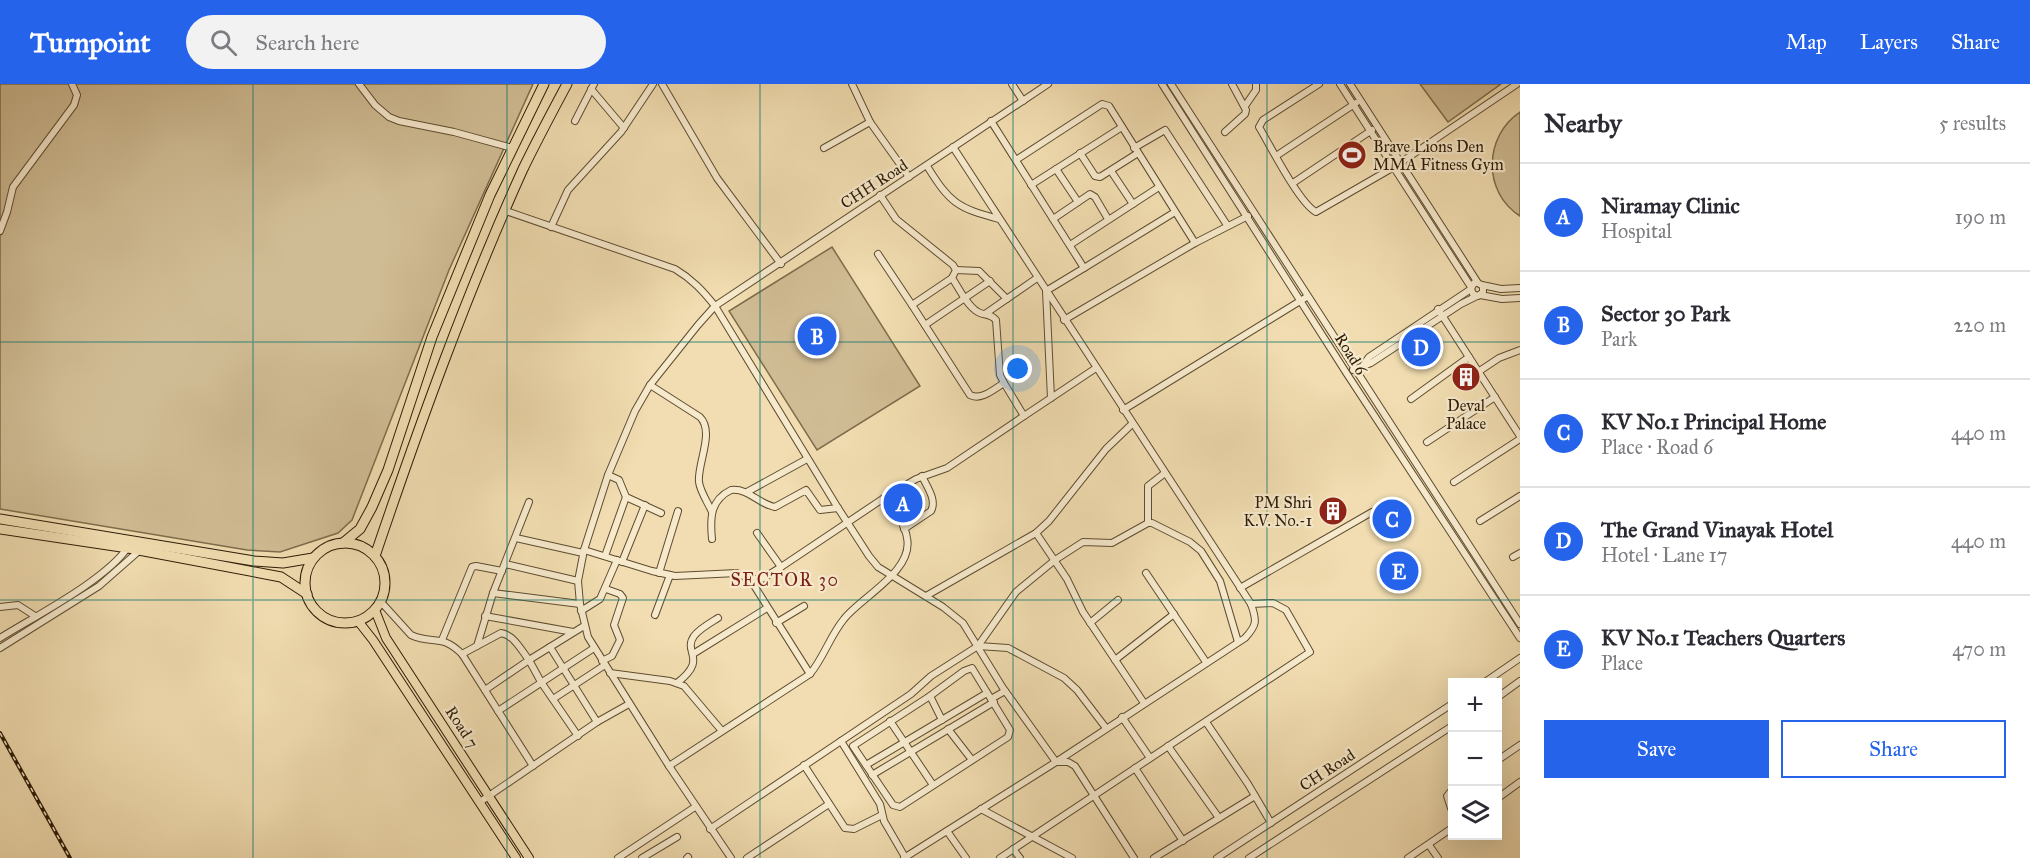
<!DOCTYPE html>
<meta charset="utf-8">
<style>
body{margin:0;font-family:"IM FELL Great Primer",serif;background:#f2f2f3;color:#2b2b33}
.controls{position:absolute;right:18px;bottom:18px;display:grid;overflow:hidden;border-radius:0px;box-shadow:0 6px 24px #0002}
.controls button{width:54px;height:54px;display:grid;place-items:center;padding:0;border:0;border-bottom:2px solid #e1e1e2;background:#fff;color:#2b2b33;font:30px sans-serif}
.you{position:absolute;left:1018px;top:285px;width:21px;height:21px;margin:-15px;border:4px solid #fff;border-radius:50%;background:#1a73e8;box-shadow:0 0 0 9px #1a73e833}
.badge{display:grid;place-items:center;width:39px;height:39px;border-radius:50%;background:#2563eb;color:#fff;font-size:20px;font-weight:700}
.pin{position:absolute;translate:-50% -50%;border:3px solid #fff;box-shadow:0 2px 6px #0006}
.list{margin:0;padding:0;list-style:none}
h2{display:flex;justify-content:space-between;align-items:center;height:78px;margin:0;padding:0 24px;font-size:26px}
h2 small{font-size:20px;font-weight:400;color:#7c7c81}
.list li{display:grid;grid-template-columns:39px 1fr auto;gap:18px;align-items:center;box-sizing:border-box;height:108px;padding:0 24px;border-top:2px solid #e1e1e2}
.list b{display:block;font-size:22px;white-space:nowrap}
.list p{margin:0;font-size:20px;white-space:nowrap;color:#7c7c81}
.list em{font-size:20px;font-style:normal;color:#7c7c81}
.actions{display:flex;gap:12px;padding:18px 24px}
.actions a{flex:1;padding:14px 0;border:2px solid #2563eb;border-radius:0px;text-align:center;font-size:21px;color:#2563eb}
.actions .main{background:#2563eb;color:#fff}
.icon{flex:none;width:33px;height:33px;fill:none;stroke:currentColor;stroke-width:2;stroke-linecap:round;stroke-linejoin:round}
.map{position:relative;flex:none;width:1520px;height:774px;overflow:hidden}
header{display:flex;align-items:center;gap:36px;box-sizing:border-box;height:84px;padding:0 30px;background:#2563eb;color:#fff}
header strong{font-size:28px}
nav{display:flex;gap:33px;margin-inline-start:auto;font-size:21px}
.search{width:420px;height:54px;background:#f2f2f3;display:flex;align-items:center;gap:15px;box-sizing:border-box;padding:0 21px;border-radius:33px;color:#7c7c81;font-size:22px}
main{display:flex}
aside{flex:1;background:#fff}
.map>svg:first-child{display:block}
.green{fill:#d0bc94;stroke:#7e6c4c;stroke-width:1.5}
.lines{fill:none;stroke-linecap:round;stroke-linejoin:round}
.minor-casing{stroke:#5e4c30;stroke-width:8}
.major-casing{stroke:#2d1b05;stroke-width:10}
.highway-casing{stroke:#2d1b05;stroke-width:11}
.minor{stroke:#f6e9cc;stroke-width:6}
.major{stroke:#f1ddb1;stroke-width:8}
.highway{stroke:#f1ddb1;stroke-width:9}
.rail-casing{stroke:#2d1b05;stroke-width:4}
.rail{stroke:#f6e9cc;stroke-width:1.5;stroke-dasharray:4.5;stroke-linecap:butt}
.grid{fill:none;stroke:#0f766e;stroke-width:1.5;stroke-opacity:0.55}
.labels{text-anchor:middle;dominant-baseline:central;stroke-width:4.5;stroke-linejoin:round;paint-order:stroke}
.poi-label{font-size:16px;fill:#2d1b05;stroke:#f6e9cc;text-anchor:start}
.street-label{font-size:16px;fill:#2d1b05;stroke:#f6e9cc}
.neighbourhood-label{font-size:18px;letter-spacing:1.5px;fill:#7a1f14;stroke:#f6e9cc}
</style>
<header>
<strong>Turnpoint</strong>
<div class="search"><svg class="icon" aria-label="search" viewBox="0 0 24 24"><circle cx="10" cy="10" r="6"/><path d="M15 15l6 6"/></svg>Search here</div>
<nav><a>Map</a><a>Layers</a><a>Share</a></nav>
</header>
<main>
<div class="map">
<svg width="1520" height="774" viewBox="0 0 1520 774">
<rect width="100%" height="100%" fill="#f1ddb1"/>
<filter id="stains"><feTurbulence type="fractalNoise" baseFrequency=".00333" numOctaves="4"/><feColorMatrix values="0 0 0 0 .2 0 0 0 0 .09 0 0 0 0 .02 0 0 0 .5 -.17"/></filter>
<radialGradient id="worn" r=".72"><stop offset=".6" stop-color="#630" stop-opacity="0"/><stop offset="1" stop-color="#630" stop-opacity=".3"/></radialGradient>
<!-- green -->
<g class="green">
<polygon points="0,0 533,0 449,186 352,436 338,449 280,468 247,466 0,425"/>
<polygon points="1420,0 1501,0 1448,38"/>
<path d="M1520,28V132C1482,108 1484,52 1520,28Z"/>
<polygon points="832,163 920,302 817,366 729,227"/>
</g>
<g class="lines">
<!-- minor casing -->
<g class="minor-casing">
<g id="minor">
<polyline points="359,0 375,21 389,33 399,37 454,48 512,64"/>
<polyline points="662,0 717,94 781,180"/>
<polyline points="852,0 870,38"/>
<polyline points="1012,0 1023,17"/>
<polyline points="1162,0 1347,290 1520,554"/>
<polyline points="1171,0 1520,540"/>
<path d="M1319,0L1263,36L1259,43C1270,61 1299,119 1316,128L1394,83L1517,0"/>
<polyline points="1340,0 1471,203"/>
<polyline points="1350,0 1478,199 1483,202 1483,208 1478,212 1473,210 1471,205 1474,199 1478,199"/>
<polyline points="591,5 624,44"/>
<polyline points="1245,22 1256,6 1256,0"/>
<polyline points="575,37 594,0"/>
<polyline points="991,37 1084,184 1046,207 1051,314"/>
<polyline points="1225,48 1245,30 1246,26 1232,0"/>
<polyline points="824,64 870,38 909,93"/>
<polyline points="1134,64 1165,46 1227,141"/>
<polyline points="1080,69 1095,92 1100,93 1138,69"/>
<polyline points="1276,72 1356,19"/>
<polyline points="1016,76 1102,20 1109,22 1195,159"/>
<path d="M927,82C950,119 957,124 999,135"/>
<polyline points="1056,85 1078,118"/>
<polyline points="1111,87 1133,120"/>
<polyline points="1293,99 1372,46"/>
<polyline points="1031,101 1122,43"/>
<path d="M880,111L896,135L953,181L956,186L952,194L912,221L970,311C981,317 994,305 1004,299L1024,332L1096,284"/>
<path d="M506,127L675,185C692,195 703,207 715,222L838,424L869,472L878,483L943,523L963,539L1003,604L1056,678H1068L1075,682L1134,774"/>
<polyline points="1053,135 1090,110 1095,113 1108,135"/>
<polyline points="551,143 568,106 621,48 653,0"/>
<polyline points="0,147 7,128 13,103 74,21 77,11 72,0"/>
<polyline points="1070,161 1159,103"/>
<polyline points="878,170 912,221"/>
<polyline points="1084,184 1175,128"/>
<polyline points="956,186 979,187 1007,215"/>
<path d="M952,194C959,204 967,222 978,228C985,232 990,229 996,236L1000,291L1004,299"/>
<polyline points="1482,201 1501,205 1520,204"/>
<polyline points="1480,211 1502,215 1520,214"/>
<polyline points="1438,225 1520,352"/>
<polyline points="985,230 1037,194"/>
<polyline points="1064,236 1195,159 1248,132"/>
<polyline points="925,241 990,197"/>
<polyline points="1364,280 1369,273 1471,205"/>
<polyline points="1353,286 1371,279 1461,220 1477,212"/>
<polyline points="1478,288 1499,274 1520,266"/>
<path d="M650,301L700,333C715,348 697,380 699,398C700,407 708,419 712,428"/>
<polyline points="1411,315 1469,273"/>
<polyline points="1123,326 1305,214"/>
<polyline points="1427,358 1495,313"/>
<polyline points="1454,398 1520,355"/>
<polyline points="747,408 807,375"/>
<polyline points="626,413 661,429"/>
<polyline points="1480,437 1520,412"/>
<polyline points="1148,439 1148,402 1165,389"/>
<path d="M904,445L931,427C937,416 927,403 922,392"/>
<polyline points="757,449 781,483"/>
<polyline points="1036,449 1067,495 1083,528 1144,619"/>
<polyline points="516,454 583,469"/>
<path d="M712,455C710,435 710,416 731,406C749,404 758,420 775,423L806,406L820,426L838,424"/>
<polyline points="584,466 652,487 675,492 737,489 750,495 810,590"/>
<polyline points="605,472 626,413 619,396 608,391"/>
<polyline points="1513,473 1520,469"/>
<polyline points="622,478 645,421"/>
<polyline points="505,480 578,497"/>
<polyline points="659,489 678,427"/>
<polyline points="1146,489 1206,578"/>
<polyline points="750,495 762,495 781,483 884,414 916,395 947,384 1024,332"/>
<polyline points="1240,504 1372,428"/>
<polyline points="493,509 580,520"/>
<polyline points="926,512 1036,449 1049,437 1106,365 1132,340"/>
<path d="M381,518L411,551C433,561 441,549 462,570L533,682"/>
<polyline points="0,523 18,521 35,532"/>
<polyline points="581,527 600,515 617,476"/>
<polyline points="655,531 670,491"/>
<polyline points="485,532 573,548"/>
<polyline points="776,539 804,522"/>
<polyline points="1090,539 1118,516"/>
<path d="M0,554C35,532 106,496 128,463"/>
<polyline points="442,556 472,483 476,482 502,487"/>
<polyline points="477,562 493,509 529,418"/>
<polyline points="978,562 1008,564 1064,594 1077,606 1106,644"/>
<polyline points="550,563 597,638"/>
<polyline points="0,564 99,502 140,466"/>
<path d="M462,570L501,549C514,551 521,566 529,576L485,606"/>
<polyline points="693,570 767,524"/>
<polyline points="1115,576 1174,530"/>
<polyline points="602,577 612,572 620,556 614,541 623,514 620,510 606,505"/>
<polygon points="972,584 1010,646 1008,653 900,723 893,721 853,662 930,612 964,587"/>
<polyline points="610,589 670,597 684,602 722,647"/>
<polyline points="1485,598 1520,574"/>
<path d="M677,599C709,574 682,569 694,552C699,545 710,539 718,534"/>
<polyline points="930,612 942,636"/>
<polyline points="1498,613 1520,597"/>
<polyline points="553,615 605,581"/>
<polyline points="991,615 1005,607"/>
<polyline points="498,627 594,564"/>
<polyline points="1122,633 1150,674"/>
<polyline points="890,637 933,701"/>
<polyline points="1206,638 1248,700 1271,739"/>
<polyline points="948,645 972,676"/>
<polyline points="578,652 541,598 529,576 584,542"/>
<polyline points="841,657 880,720 884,737 905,773"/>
<polyline points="1168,662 1219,734"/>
<polyline points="1498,676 1520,661"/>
<polyline points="804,681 845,744 854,745 882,731"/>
<polyline points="866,681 987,609"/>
<path d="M669,682L810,590C824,573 830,552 844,535C861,513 914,487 907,454C905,439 893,426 884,414"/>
<polyline points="1135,684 1183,757"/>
<polyline points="872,691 994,618"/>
<polyline points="1452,706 1447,712 1452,727"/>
<polyline points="1498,714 1520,698"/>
<polyline points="480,718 597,638 629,620"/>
<polyline points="981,725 1072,774"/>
<polyline points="710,745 911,610 931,592 978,562 1016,508 1055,476 1083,458 1112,459 1148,439 1152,439 1190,458 1201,467 1220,497 1238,558"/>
<polyline points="947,747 966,774"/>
<polyline points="1429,761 1438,774"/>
<polyline points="1013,765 1020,774"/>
<polyline points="618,774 695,723"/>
<polyline points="642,774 677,753"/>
<polyline points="687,774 688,773"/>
<polyline points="731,774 669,682 588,553 580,520 578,497 584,466 608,391 635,327 650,301 698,241 715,222 1048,0"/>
<polyline points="747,774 829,720"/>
<path d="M904,774L1056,678L1245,554C1257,541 1257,537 1251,520L953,63"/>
<polyline points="1000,774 1310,568 1286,526 1273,519 1251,520"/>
<polyline points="1154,774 1255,712"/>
<polyline points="1217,774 1452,620"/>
<polyline points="1249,774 1452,642"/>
<polyline points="1408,774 1452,744"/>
</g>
</g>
<!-- major casing -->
<g class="major-casing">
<g id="major">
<polyline points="375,526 386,554 529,774"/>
<polyline points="358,537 373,556 516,774"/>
</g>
</g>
<!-- highway casing -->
<g class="highway-casing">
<g id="highway">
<polyline points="0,435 254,477 283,479 313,474"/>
<polyline points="0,445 128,464 281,493 307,510"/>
<polyline points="343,459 360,445 372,423 388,386 432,253 490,111 544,0"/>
<circle cx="345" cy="499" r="40"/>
<path d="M375,472C419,342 466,211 523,85C537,56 552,28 567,0"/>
</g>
</g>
<!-- minor -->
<use href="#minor" class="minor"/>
<!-- major -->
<use href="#major" class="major"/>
<!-- highway -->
<use href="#highway" class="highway"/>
<!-- rail casing -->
<g class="rail-casing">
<polyline id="rail" points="0,649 70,774"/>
</g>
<!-- rail -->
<use href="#rail" class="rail"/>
</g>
<!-- grid -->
<path class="grid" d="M253,0V774M507,0V774M760,0V774M1013,0V774M1267,0V774M0,258H1520M0,516H1520"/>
<!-- icons -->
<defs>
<g id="stadium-disc" transform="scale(1.5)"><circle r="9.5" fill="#8f2418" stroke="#f6e9cc"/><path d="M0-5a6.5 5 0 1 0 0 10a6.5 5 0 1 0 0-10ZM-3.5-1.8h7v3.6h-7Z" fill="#fff"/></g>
<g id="building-disc" transform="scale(1.5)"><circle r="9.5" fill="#8f2418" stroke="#f6e9cc"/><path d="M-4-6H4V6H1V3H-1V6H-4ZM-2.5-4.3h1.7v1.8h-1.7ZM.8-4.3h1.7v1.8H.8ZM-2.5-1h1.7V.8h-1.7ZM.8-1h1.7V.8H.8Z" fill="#fff"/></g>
</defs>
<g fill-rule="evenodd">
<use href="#stadium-disc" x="1352" y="71"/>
<use href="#building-disc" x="1466" y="293"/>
<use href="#building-disc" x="1333" y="427"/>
</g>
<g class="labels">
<!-- poi labels -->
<g class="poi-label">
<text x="1373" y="62">Brave Lions Den<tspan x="1373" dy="18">MMA Fitness Gym</tspan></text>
<text x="1466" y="321" text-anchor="middle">Deval<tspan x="1466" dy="18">Palace</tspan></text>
<text x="1312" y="418" text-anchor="end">PM Shri<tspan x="1312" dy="18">K.V. No.-1</tspan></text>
</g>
<!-- street labels -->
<g class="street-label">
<text transform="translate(874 100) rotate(-33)">CHH Road</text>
<text transform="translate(1351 270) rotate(58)">Road 6</text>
<text transform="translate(462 643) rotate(57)">Road 7</text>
<text transform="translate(1327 686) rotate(-33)">CH Road</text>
</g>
<!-- neighbourhood labels -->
<g class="neighbourhood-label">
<text x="785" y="496">SECTOR 30</text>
</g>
</g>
<rect width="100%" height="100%" filter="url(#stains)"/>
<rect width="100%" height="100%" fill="url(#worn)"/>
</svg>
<div class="controls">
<button>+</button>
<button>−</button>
<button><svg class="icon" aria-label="layers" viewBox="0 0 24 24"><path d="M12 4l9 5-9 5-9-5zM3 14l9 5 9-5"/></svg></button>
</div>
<div class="you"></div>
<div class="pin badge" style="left:903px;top:419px">A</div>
<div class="pin badge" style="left:817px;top:252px">B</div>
<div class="pin badge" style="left:1392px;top:435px">C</div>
<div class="pin badge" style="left:1421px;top:263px">D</div>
<div class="pin badge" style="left:1399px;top:487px">E</div>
</div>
<aside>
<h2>Nearby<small>5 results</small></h2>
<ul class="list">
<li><span class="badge">A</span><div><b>Niramay Clinic</b><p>Hospital</p></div><em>190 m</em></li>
<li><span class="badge">B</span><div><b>Sector 30 Park</b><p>Park</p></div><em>220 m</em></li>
<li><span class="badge">C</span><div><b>KV No.1 Principal Home</b><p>Place · Road 6</p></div><em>440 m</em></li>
<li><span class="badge">D</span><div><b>The Grand Vinayak Hotel</b><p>Hotel · Lane 17</p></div><em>440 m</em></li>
<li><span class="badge">E</span><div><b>KV No.1 Teachers Quarters</b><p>Place</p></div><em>470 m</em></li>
</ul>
<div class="actions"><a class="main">Save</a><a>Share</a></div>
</aside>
</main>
